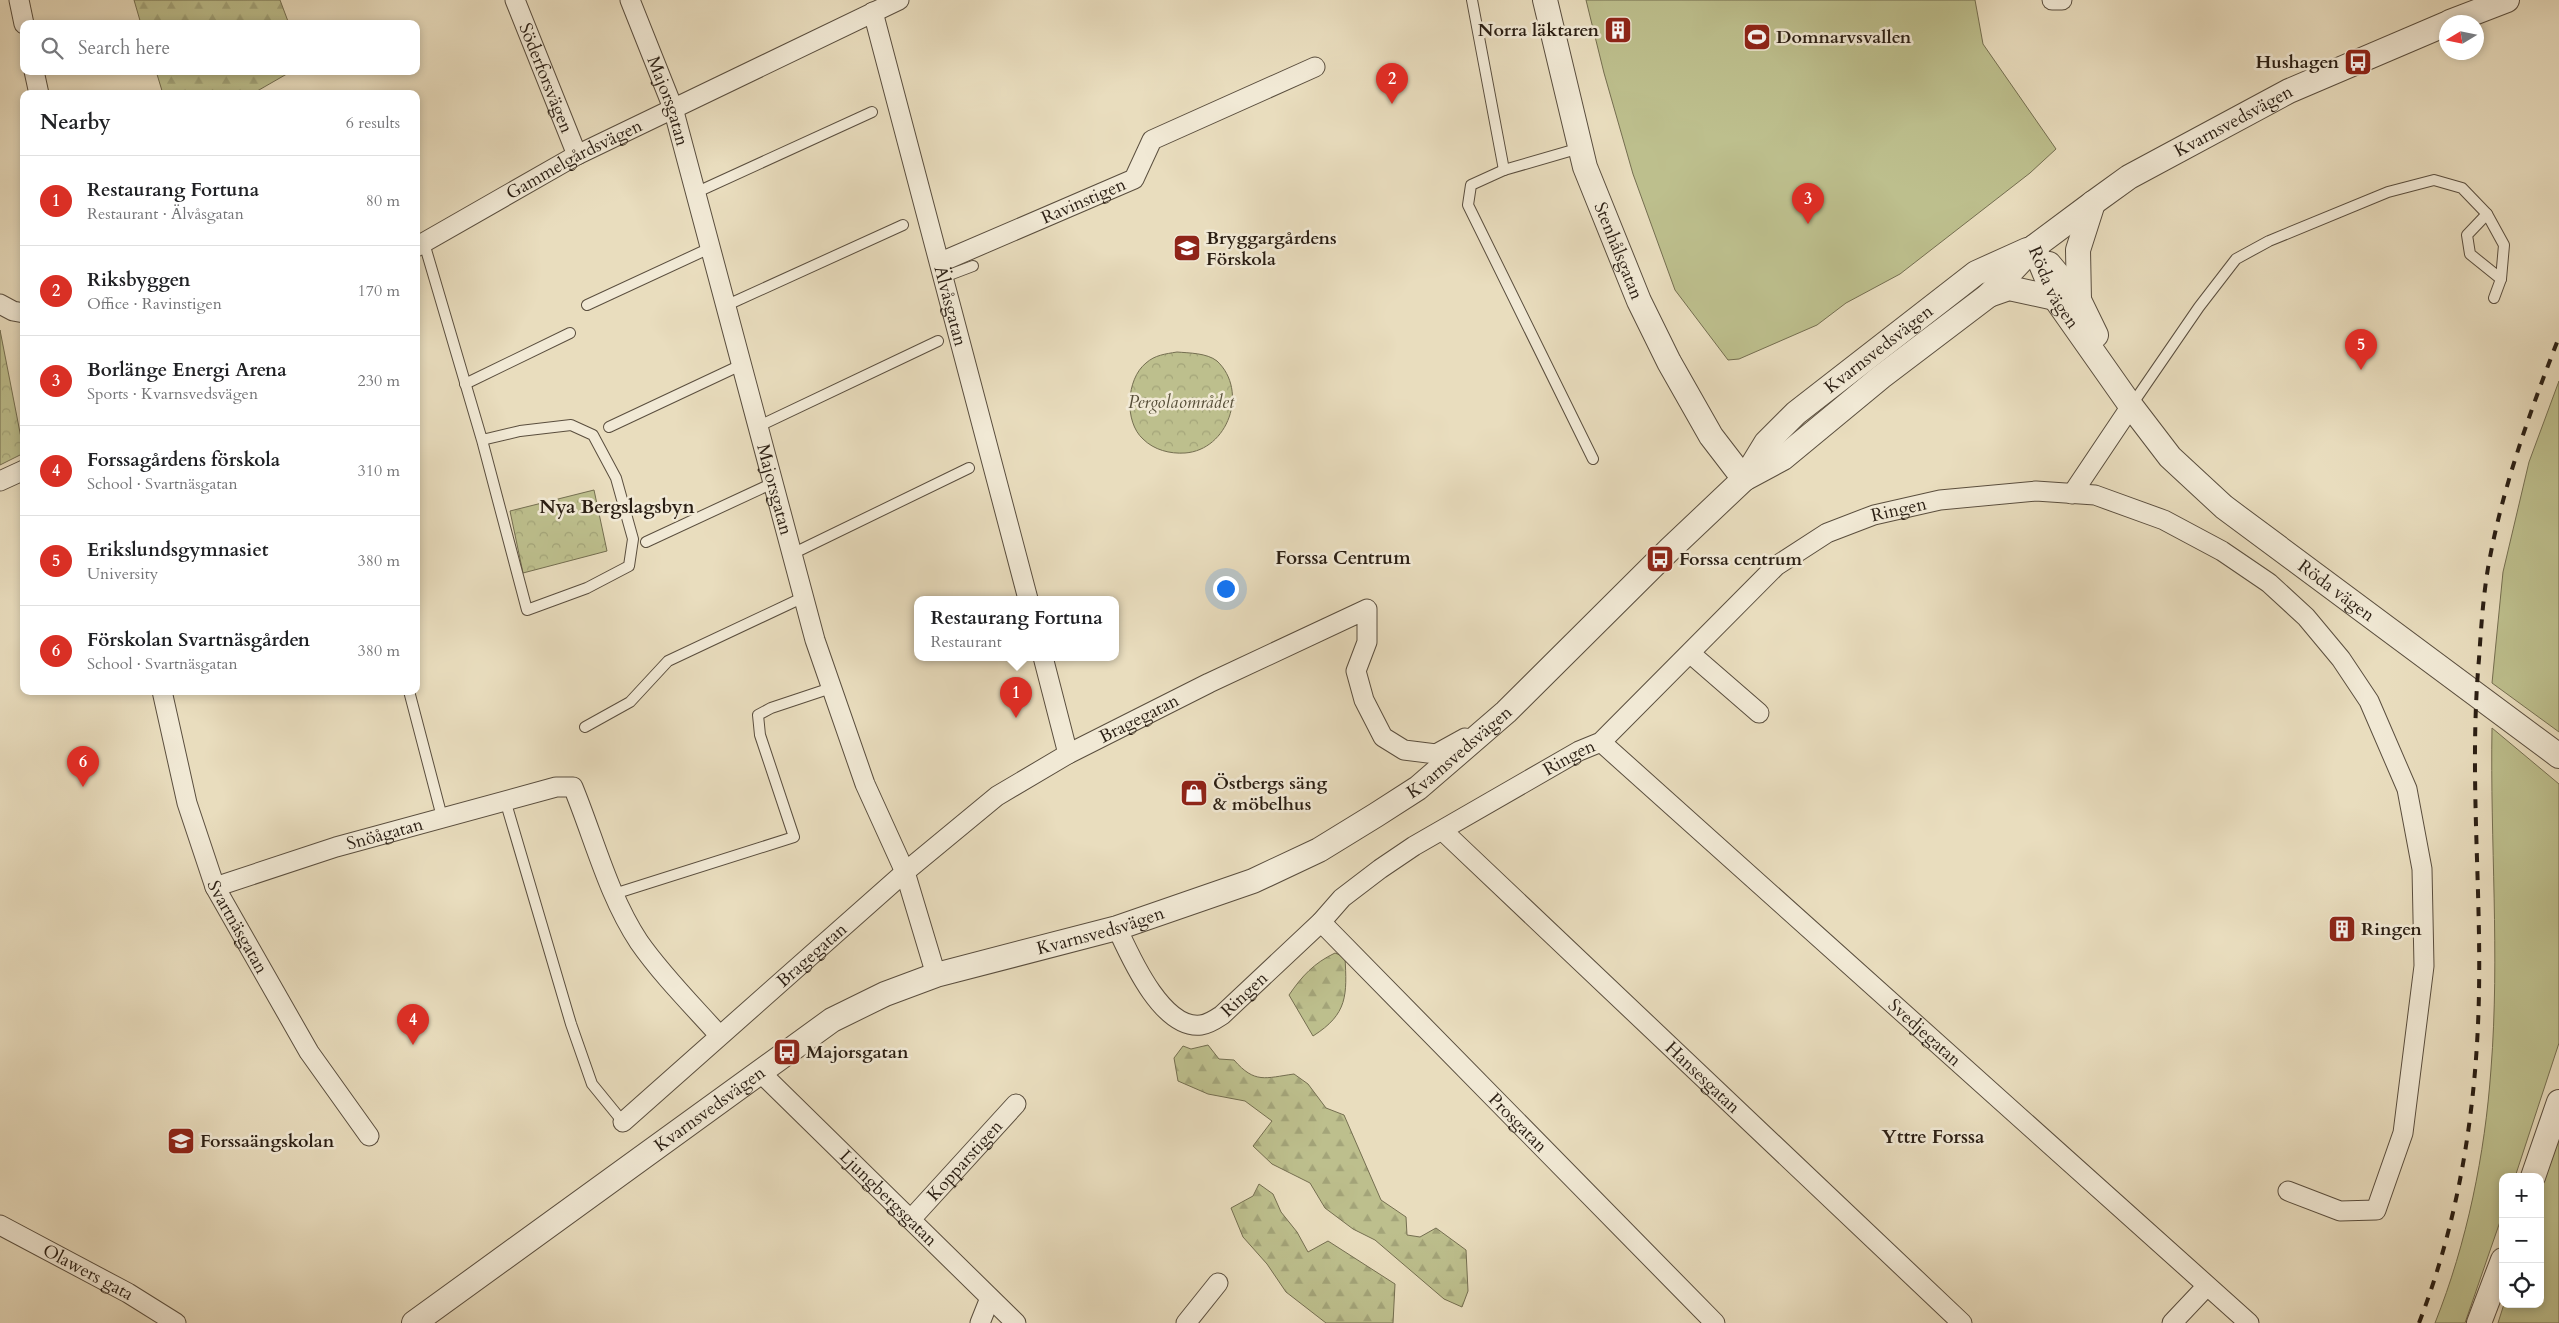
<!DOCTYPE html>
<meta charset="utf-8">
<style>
body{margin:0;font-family:Cardo,serif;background:#f6f6f6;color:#202124}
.controls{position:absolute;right:15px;bottom:15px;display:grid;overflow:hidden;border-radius:10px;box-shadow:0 2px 8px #0003}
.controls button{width:45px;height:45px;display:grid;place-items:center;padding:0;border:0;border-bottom:1px solid #e0e0e0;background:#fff;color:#202124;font:25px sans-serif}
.compass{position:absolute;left:2439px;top:15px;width:45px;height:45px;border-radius:50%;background:#fff;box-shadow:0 2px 8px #0003;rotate:260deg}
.you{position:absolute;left:1225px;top:588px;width:18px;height:18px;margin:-12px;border:4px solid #fff;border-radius:50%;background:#1a73e8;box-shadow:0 0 0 8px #1a73e833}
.badge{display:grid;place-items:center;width:32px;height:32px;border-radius:50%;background:#d93025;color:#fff;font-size:16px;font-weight:700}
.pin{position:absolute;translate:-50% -41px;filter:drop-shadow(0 1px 2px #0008)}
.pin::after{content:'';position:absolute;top:26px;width:18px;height:15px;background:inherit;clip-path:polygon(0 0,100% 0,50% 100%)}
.popup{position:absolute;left:914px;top:596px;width:205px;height:65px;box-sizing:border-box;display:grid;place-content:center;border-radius:10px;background:#fff;filter:drop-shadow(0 1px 4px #0005);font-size:16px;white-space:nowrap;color:#757577}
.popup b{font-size:19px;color:#202124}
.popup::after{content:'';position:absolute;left:50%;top:100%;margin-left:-10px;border:10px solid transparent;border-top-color:#fff}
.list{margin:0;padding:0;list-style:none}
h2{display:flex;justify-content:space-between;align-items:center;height:65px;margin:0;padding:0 20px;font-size:21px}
h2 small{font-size:16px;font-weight:400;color:#757577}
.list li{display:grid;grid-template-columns:32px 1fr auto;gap:15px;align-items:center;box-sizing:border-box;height:90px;padding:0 20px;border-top:1px solid #e0e0e0}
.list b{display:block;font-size:19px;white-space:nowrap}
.list p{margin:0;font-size:16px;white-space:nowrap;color:#757577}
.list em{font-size:16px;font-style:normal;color:#757577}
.icon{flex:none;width:28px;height:28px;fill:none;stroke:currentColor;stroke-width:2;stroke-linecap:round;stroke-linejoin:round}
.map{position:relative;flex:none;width:2559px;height:1323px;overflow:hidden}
.search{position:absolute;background:#fff;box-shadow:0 2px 8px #0003;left:20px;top:20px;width:400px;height:55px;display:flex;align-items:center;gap:12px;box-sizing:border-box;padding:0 18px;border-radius:10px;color:#757577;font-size:19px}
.panel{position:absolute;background:#fff;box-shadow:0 2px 8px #0003;left:20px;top:90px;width:400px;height:605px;border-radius:10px}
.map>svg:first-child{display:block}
.green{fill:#bdbf8d;stroke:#746e50}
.forest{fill:url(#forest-firs);stroke:#746e50}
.park{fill:url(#park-crowns);stroke:#746e50}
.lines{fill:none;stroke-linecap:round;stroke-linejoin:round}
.service-casing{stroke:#5a4e3e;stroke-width:12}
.minor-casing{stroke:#5a4e3e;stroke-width:21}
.tertiary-casing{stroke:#5a4e3e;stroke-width:26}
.service{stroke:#f1e9d5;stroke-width:10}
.minor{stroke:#f1e9d5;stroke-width:19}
.tertiary{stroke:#f1e9d5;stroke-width:24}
.rail{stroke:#2a1e13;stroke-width:4;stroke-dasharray:9 9;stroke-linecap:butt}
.labels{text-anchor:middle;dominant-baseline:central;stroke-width:5;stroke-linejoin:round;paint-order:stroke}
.poi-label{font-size:18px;font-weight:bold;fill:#2a1e13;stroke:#f1e9d5;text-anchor:start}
.street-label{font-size:18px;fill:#2a1e13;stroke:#f1e9d5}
.park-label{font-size:18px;font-style:italic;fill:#564e38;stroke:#f1e9d5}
.neighbourhood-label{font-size:19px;font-weight:bold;fill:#2a1e13;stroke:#f1e9d5}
</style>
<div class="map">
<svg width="2559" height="1323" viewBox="0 0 2559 1323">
<defs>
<pattern id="forest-firs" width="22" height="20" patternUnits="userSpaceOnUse" patternTransform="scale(1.25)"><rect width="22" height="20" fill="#bdbf8d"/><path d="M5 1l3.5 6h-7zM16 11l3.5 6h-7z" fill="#a3a479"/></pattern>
<pattern id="park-crowns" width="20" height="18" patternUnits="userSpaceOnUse" patternTransform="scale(1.25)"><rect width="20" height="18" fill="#bdbf8d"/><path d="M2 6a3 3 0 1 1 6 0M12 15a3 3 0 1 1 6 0" fill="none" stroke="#a3a479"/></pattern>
</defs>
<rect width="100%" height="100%" fill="#e9ddbe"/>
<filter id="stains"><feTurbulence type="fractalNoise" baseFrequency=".004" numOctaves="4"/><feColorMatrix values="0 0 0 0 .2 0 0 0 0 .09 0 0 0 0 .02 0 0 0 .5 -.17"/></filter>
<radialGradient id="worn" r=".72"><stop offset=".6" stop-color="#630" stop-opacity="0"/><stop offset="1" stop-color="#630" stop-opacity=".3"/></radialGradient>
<!-- green -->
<g class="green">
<polygon points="1586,0 1975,0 1983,44 2056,149 2030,173 1900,274 1846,303 1817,325 1739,359 1728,360 1675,290 1633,174 1604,73"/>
<polygon points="2559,381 2559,732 2492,683 2503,572 2529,462"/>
<path d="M2492,728L2559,784V1043L2515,1177H2503V1213L2465,1323H2435C2467,1243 2485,1154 2491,1069C2500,955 2490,841 2492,728Z"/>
<polygon points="2559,1139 2559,1323 2498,1323 2504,1304 2540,1304 2540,1191"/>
</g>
<!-- forest -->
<g class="forest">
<polygon points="134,0 280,0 289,24 141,24"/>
<polygon points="156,71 292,71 252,94 163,94"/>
<path d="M1335,953L1345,957C1347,995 1348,1014 1313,1036L1289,995C1302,976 1314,963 1335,953Z"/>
<path d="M1208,1045L1219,1059L1234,1060C1255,1084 1265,1078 1294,1074L1308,1084L1326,1108L1344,1115L1381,1200L1406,1217L1407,1235L1420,1237L1436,1228L1466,1250L1468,1291L1462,1307L1444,1299L1375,1240L1353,1229L1325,1208L1310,1183L1272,1164L1253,1146L1272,1121L1245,1101L1208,1094L1178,1081L1174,1058L1183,1046L1191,1049Z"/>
<polygon points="1259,1184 1273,1194 1281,1212 1297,1232 1308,1252 1328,1241 1395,1284 1393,1323 1326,1323 1286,1292 1267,1264 1243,1237 1231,1208 1253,1196"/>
</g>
<!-- park -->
<g class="park">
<polygon points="0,330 24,453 0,465"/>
<path d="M1177,352C1189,353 1207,353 1217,361C1249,391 1228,450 1185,453C1170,454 1154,450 1143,439C1124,422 1126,379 1146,363C1155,355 1165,354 1177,352Z"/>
<polygon points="594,490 607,551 523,573 510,511"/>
</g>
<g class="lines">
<!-- service casing -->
<g class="service-casing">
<g id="service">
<polyline points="1472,0 1504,170"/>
<polyline points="1580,148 1504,170 1471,185 1468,205 1593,459"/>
<polyline points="695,193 872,112"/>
<polyline points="2487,214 2467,235 2470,254 2501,279"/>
<polyline points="424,243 482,440 527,610 587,588 629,566 633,539 616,478 593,435 571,425 520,431 482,440"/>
<polyline points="944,277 973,266"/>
<polyline points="587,305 710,248"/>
<polyline points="725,306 903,225"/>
<polyline points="465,384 570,333"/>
<polyline points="2131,406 2199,307 2236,259 2269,241 2388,192 2434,180 2462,188 2487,214 2504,245 2501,279 2494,298"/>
<polyline points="609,427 741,365"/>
<polyline points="757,427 938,341"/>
<polyline points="646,542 773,483"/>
<polyline points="792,554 969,468"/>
<polyline points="409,691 442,817"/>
<polyline points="585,727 630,702 668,661 804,597"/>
<polyline points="505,800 571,1024 592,1084 623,1122"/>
<polyline points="614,894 794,837 760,735 758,715 771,708 831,688"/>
</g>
</g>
<!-- minor casing -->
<g class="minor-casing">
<g id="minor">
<polyline points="19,0 24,24"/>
<path id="s1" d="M515,0L577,155"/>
<path id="s2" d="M630,0L673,108L815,640L865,784L905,872L936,975"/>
<polyline points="2052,0 2062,0"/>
<path id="s3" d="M873,12L1028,599"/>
<polyline points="34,71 39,94"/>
<path id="s4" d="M416,247L577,155L899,0"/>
<path id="s5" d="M941,262L1134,179L1152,140L1315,67"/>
<polyline points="0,304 13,311 24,313"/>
<polyline points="0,481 24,470"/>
<polyline points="2072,494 2131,406"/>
<polyline points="1691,654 1759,713"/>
<polyline points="1043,657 1068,754"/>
<path id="s6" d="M162,691L187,803L215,887L309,1052L369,1136"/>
<path id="s7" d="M1601,742L2249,1323"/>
<path id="s8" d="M1443,831L1962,1323"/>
<path id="s9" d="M215,887L336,847L556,787H573C594,838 608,895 639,942C662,975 692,1005 719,1035"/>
<path id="s10" d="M1321,922L1715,1323"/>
<path id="s11" d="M1117,928C1130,956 1162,1030 1201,1025C1209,1024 1216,1019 1222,1015L1321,922L1342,898L1380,869L1414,846L1579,751L1601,742L1776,566L1827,533L1874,515L1940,500L2036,491L2095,495L2164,520L2222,551L2269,583L2306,617L2341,659L2369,701L2407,789L2422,869L2424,966L2403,1133L2376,1210L2340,1211L2288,1191"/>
<path id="s12" d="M760,1072L1016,1323"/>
<path id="s13" d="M623,1122L905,872L997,796L1068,754L1209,683L1367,609V642L1356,671L1364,700L1383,737L1404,750L1436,754L1465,738"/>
<path id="s14" d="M912,1218L1016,1104"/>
<path id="s15" d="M0,1225L128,1293L176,1323"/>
<polyline points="980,1323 990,1298"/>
<polyline points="1186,1323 1218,1283"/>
<polyline points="2172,1323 2206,1287"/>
</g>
</g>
<!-- tertiary casing -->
<g class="tertiary-casing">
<g id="tertiary">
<path id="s16" d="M1545,0L1585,167L1639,301L1669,362L1711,436L1744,479"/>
<polyline points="2450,22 2507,0"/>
<path id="s17" d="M2034,247L2055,298L2131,406L2170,457L2224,507L2559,756"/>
<polyline points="2049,264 2079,300 2096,335"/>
<polyline points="1989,295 2009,288 2055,298"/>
<polyline points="2079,300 2078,250 2093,203"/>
<path id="s18" d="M1744,479L1766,443L1796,413L1976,273L2027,250"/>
<polyline points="2533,1177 2559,1102"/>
<path id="s19" d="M414,1323L832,1020L885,994L936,975L1117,928L1253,881L1319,850L1376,815L1418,788L1506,712L1669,550L1744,479L1783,458L1881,377L1989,295L2034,247L2093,203L2129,177L2289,91L2446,24"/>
<polyline points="2479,1323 2503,1260"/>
</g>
</g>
<!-- service -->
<use href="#service" class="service"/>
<!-- minor -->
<use href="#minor" class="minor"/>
<!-- tertiary -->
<use href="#tertiary" class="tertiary"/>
<!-- rail -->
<path class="rail" d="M2419,1323C2460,1217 2477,1105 2479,992C2481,881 2469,770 2479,659C2481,629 2483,598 2488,568C2502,488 2530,412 2559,337"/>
</g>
<!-- icons -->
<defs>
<g id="building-square" transform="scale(1.4375)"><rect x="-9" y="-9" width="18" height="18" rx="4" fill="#8f2418" stroke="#f1e9d5"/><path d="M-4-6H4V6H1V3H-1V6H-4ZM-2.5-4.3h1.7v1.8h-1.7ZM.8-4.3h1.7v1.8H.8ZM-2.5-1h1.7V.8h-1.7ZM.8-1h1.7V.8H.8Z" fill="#fff"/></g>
<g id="stadium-square" transform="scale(1.4375)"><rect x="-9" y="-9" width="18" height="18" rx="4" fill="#8f2418" stroke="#f1e9d5"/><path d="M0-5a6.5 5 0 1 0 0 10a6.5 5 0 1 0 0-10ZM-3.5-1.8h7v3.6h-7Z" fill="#fff"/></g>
<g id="bus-square" transform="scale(1.4375)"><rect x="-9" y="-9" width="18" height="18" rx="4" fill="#8f2418" stroke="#f1e9d5"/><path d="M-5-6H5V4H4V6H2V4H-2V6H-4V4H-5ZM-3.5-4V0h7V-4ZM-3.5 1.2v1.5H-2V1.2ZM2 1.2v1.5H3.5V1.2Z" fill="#fff"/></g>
<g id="school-square" transform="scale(1.4375)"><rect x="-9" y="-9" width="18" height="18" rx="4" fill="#8f2418" stroke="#f1e9d5"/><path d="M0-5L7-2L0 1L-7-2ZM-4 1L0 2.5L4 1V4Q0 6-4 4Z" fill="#fff"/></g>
<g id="shop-square" transform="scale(1.4375)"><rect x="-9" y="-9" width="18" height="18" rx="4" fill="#8f2418" stroke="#f1e9d5"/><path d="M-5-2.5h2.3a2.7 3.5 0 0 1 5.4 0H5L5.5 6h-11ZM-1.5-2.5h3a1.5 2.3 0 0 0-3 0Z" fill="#fff"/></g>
</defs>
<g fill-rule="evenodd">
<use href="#building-square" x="1618" y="30"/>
<use href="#stadium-square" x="1757" y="37"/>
<use href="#bus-square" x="2358" y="62"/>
<use href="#school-square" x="1187" y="248"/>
<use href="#bus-square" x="1660" y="559"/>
<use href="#shop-square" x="1194" y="793"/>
<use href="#building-square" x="2342" y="929"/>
<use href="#bus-square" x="787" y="1052"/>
<use href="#school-square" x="181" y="1141"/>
</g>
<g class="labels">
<!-- poi labels -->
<g class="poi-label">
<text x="1599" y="30" text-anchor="end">Norra läktaren</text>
<text x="1776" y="37">Domnarvsvallen</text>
<text x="2339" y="62" text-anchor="end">Hushagen</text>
<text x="1206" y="238">Bryggargårdens<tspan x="1206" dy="21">Förskola</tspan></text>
<text x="1679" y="559">Forssa centrum</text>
<text x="1213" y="783">Östbergs säng<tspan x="1213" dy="21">&amp; möbelhus</tspan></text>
<text x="2361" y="929">Ringen</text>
<text x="806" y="1052">Majorsgatan</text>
<text x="200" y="1141">Forssaängskolan</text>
</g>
<!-- street labels -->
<g class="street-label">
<text stroke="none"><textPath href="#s1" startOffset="84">Söderforsvägen</textPath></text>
<text stroke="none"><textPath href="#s2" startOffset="108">Majorsgatan</textPath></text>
<text stroke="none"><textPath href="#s19" startOffset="2209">Kvarnsvedsvägen</textPath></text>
<text stroke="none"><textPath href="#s4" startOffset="181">Gammelgårdsvägen</textPath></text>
<text stroke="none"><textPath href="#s5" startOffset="155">Ravinstigen</textPath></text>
<text stroke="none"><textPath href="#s16" startOffset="262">Stenhålsgatan</textPath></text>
<text stroke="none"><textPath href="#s17" startOffset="45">Röda vägen</textPath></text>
<text stroke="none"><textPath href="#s3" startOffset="304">Älvåsgatan</textPath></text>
<text stroke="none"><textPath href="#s18" startOffset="189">Kvarnsvedsvägen</textPath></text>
<text stroke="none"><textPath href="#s2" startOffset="511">Majorsgatan</textPath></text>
<text stroke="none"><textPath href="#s11" startOffset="1014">Ringen</textPath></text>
<text stroke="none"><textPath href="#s17" startOffset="465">Röda vägen</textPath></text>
<text stroke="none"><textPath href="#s13" startOffset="658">Bragegatan</textPath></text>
<text stroke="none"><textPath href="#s19" startOffset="1205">Kvarnsvedsvägen</textPath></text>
<text stroke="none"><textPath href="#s11" startOffset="594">Ringen</textPath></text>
<text stroke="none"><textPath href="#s9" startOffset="178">Snöågatan</textPath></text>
<text stroke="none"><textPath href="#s6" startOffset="249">Svartnäsgatan</textPath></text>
<text stroke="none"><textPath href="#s19" startOffset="800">Kvarnsvedsvägen</textPath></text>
<text stroke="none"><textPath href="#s13" startOffset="252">Bragegatan</textPath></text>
<text stroke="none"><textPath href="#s11" startOffset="189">Ringen</textPath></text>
<text stroke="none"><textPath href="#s7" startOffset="435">Svedjegatan</textPath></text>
<text stroke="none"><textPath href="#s8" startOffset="358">Hansesgatan</textPath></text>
<text stroke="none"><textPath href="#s19" startOffset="365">Kvarnsvedsvägen</textPath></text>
<text stroke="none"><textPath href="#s10" startOffset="281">Prosgatan</textPath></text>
<text stroke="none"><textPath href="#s14" startOffset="78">Kopparstigen</textPath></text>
<text stroke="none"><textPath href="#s12" startOffset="180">Ljungbergsgatan</textPath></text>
<text stroke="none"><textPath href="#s15" startOffset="100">Olawers gata</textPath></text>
</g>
<!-- park labels -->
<g class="park-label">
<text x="1181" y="402">Pergolaområdet</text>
</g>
<!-- neighbourhood labels -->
<g class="neighbourhood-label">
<text x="617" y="507">Nya Bergslagsbyn</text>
<text x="1343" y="558">Forssa Centrum</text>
<text x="1933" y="1137">Yttre Forssa</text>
</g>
</g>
<rect width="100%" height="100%" filter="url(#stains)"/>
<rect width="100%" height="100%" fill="url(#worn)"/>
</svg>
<div class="controls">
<button>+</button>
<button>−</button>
<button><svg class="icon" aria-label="locate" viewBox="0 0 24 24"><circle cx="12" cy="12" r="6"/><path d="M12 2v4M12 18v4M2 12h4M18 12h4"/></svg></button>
</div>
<svg class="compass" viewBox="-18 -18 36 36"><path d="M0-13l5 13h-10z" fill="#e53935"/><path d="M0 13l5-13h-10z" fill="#757577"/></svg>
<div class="you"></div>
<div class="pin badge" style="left:1016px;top:718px">1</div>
<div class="popup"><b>Restaurang Fortuna</b>Restaurant</div>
<div class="pin badge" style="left:1392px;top:104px">2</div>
<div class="pin badge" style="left:1808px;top:224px">3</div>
<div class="pin badge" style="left:413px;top:1045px">4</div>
<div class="pin badge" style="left:2361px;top:370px">5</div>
<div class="pin badge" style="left:83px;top:787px">6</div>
<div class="search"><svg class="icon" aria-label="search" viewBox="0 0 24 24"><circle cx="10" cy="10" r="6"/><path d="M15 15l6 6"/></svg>Search here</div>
<section class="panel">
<h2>Nearby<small>6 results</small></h2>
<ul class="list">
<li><span class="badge">1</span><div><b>Restaurang Fortuna</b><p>Restaurant · Älvåsgatan</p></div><em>80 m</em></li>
<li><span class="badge">2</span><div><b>Riksbyggen</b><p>Office · Ravinstigen</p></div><em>170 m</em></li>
<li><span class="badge">3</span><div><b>Borlänge Energi Arena</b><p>Sports · Kvarnsvedsvägen</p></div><em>230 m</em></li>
<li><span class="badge">4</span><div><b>Forssagårdens förskola</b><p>School · Svartnäsgatan</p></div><em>310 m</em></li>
<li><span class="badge">5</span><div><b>Erikslundsgymnasiet</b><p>University</p></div><em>380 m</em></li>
<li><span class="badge">6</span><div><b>Förskolan Svartnäsgården</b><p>School · Svartnäsgatan</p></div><em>380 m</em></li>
</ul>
</section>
</div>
